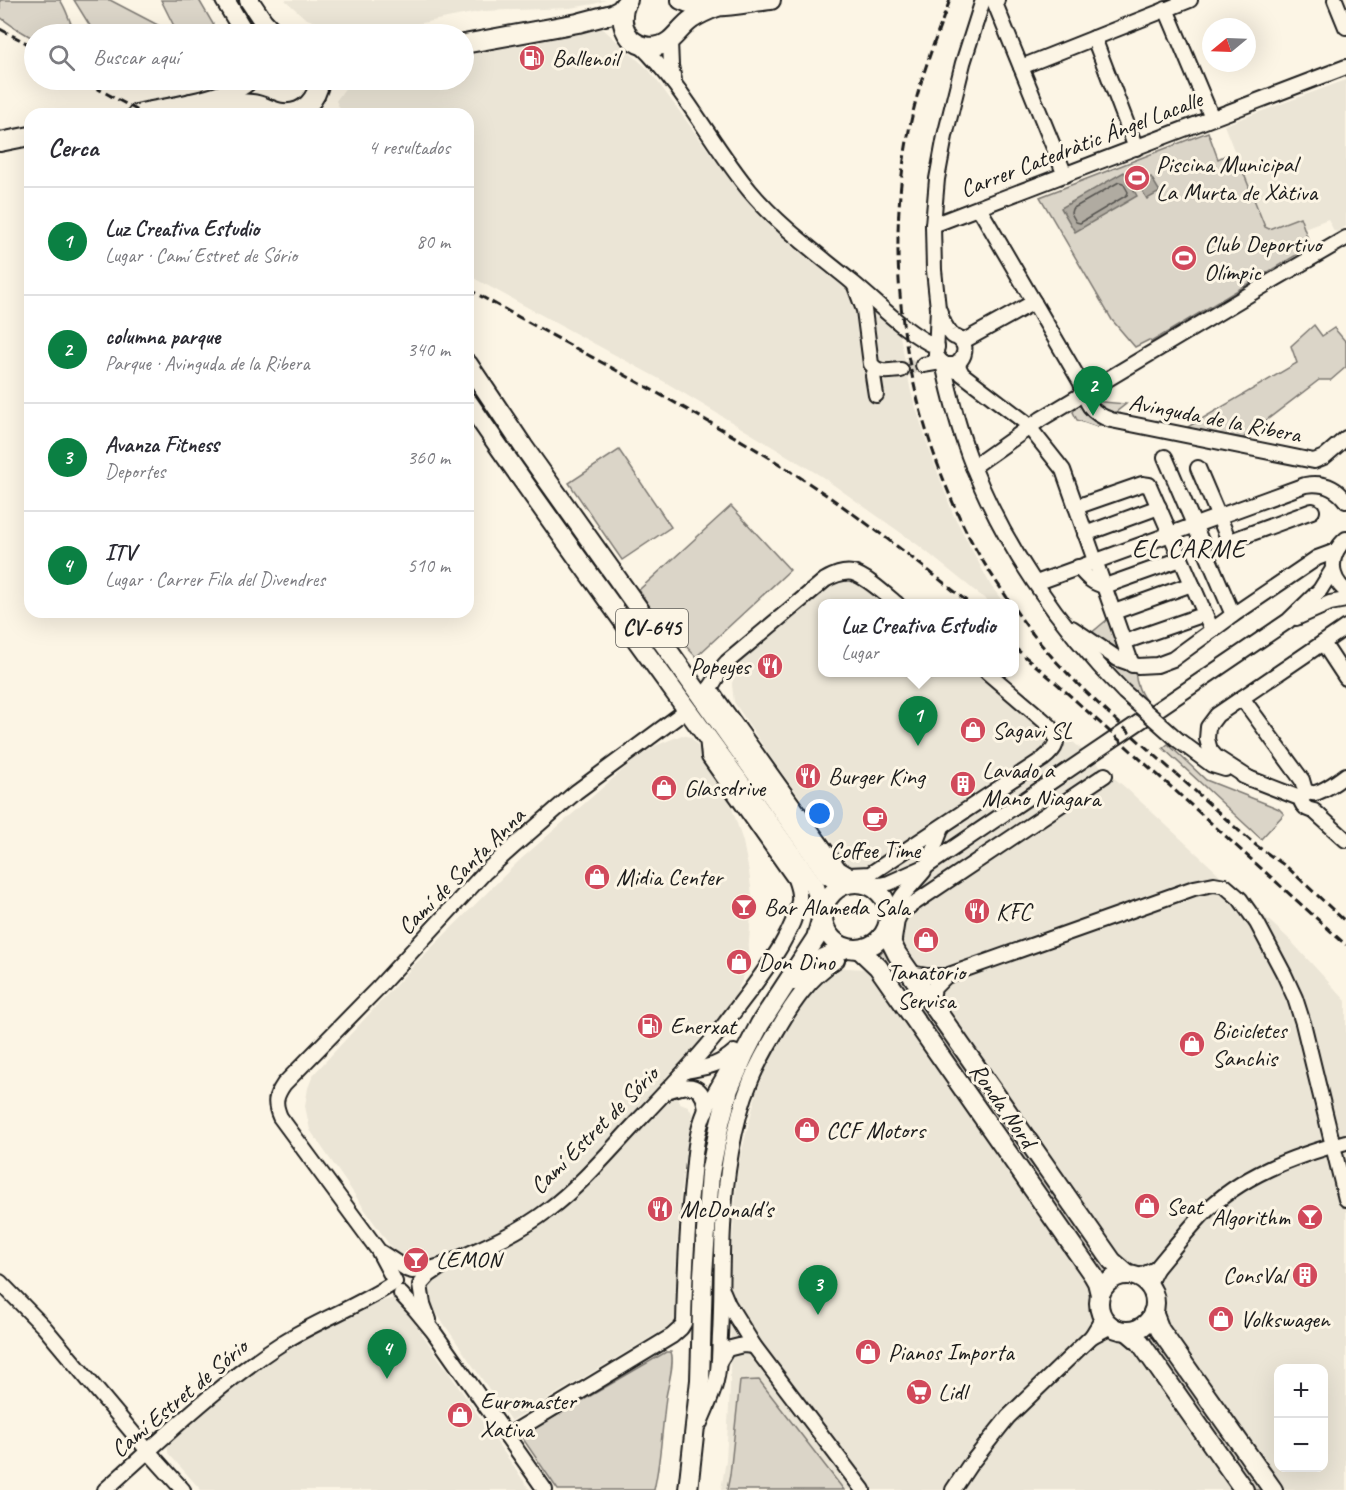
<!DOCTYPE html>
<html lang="es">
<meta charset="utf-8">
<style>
body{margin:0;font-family:Caveat,sans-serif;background:#f2f2f3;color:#2b2b33}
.controls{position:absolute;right:18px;bottom:18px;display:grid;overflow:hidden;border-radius:12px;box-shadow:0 6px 24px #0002}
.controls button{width:54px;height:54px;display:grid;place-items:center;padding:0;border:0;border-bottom:2px solid #e1e1e2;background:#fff;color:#2b2b33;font:30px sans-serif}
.compass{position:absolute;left:1202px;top:18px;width:54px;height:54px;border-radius:50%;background:#fff;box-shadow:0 6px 24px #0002;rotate:251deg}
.you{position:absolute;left:820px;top:814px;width:21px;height:21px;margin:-15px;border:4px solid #fff;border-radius:50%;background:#1a73e8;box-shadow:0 0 0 9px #1a73e833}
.badge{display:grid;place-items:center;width:39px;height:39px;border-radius:50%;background:#0b8043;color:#fff;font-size:20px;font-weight:700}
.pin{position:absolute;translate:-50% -50px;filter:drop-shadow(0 2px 3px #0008)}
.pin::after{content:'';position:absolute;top:32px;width:21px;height:18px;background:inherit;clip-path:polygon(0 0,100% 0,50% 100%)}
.popup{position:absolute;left:818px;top:599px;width:201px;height:78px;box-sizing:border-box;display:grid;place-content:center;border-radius:12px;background:#fff;filter:drop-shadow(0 2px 4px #0005);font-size:20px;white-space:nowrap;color:#7c7c81}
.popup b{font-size:22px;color:#2b2b33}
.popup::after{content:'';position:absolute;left:50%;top:100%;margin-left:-12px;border:12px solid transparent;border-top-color:#fff}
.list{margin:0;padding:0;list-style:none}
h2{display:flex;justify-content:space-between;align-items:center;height:78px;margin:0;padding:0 24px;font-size:26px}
h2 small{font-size:20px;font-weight:400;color:#7c7c81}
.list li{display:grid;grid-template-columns:39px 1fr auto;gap:18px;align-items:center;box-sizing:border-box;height:108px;padding:0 24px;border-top:2px solid #e1e1e2}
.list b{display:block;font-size:22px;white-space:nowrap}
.list p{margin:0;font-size:20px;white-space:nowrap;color:#7c7c81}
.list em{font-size:20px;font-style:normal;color:#7c7c81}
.icon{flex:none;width:33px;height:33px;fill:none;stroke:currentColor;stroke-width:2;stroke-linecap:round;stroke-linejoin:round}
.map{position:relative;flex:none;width:1346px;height:1490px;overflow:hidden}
.search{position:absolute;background:#fff;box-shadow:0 6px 24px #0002;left:24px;top:24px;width:450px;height:66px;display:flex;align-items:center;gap:15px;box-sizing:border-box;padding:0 21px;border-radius:33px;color:#7c7c81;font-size:22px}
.panel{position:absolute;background:#fff;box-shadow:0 6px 24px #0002;left:24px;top:108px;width:450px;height:510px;border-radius:18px}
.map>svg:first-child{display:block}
.built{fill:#ebe5d6;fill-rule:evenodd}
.green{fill:#dbd5c8;stroke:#7c7872;stroke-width:1.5}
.water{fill:#b0aba1;stroke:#75726c;stroke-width:1.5}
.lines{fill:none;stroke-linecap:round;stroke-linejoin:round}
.shore{stroke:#575551;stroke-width:1.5}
.minor-tunnel{stroke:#dad4c7;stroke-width:14;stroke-dasharray:14 7;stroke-linecap:butt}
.minor-casing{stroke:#1c1c1c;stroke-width:18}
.major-casing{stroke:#1c1c1c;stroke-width:22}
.minor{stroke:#fcf5e5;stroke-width:14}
.major{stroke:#fcf5e5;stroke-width:18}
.rail{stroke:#1c1c1c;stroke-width:3;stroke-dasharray:9 4.5;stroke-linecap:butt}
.minor-bridge-casing{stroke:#1c1c1c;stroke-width:18;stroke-linecap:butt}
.minor-bridge{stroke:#fcf5e5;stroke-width:14}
.labels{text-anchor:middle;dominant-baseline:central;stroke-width:6;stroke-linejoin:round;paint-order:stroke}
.shield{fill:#fcf5e5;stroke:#5f5d58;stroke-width:1.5}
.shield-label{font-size:22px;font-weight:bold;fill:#1c1c1c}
.poi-label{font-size:24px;fill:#1c1c1c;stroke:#fcf5e5;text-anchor:start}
.street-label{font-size:24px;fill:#1c1c1c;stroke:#fcf5e5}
.neighbourhood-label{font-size:26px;letter-spacing:1.5px;fill:#1c1c1c;stroke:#fcf5e5}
</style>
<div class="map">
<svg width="1346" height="1490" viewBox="0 0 1346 1490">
<rect width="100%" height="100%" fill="#fcf5e5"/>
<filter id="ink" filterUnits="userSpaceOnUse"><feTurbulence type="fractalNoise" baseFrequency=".0167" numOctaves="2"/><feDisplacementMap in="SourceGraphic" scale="12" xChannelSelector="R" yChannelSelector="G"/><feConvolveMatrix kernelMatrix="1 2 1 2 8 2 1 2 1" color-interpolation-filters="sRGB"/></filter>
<g filter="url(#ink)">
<!-- built -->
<g class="built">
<polygon points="285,0 606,0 594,4 570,8 483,11 386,30 353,33 336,31 305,18"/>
<polygon points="601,27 649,70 733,184 854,294 899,331 911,392 928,446 953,514 991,586 1004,603 990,603 918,545 821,476 665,382 468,275 468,114 343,114 336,101 351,80 464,80 464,55"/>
<polygon points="1346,80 1346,226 1337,232 1334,231 1328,219 1304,228 1300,217 1273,228 1266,228 1263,224 1224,125"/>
<path d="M852,579L887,603L822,604V672L978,673L1052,735L1072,741L1127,789L1289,939L1346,1001V1490H1285L899,942L849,865L772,759L734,702L732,685L733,676L739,664L745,657L827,589L835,583ZM1278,1368H1324V1468H1278Z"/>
<polygon points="682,735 691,737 704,754 721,783 732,808 743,842 749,872 752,896 751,915 748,955 745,973 733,1001 725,1015 709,1034 665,1078 680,1103 688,1106 692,1113 692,1122 686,1150 681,1189 677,1245 675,1320 673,1324 511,1421 310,1130 305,1106 308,1088 313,1075 416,963 521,859 633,761 655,746"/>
<polygon points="838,966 847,968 868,969 1096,1288 1093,1302 1094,1314 1101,1327 1110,1335 1120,1340 1133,1342 1238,1490 721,1490 726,1460 730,1388 731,1257 738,1166 757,1091 768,1064 781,1040 805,1002"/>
<polygon points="394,1298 400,1302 530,1490 201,1490 168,1453 168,1444 171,1440 221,1397 268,1362 313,1334 375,1303"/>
</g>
<!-- green -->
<g class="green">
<path d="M0,0H60C68,11 69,24 77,34H34V39L14,27L0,17Z"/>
<polygon points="74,0 110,0 175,34 95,34"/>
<polygon points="161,0 199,0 213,24 216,34 178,34"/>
<polygon points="1208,132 1218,159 1228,154 1238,159 1265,227 1269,229 1300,217 1309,242 1308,248 1151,342 1149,340 1135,347 1112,320 1040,197"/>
<polygon points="1314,325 1322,336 1334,328 1346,342 1346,367 1331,380 1319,380 1243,438 1186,428 1297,363 1291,346"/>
<polygon points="1081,400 1126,404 1097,427 1077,420 1073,412"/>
<polygon points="619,450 671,527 622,560 569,483"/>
<polygon points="731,506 790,570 696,657 649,606 639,590"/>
<polygon points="1108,619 1117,641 1117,647 1114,650 1089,635"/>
<path d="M1104,663L1135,671C1136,685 1140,693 1148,704L1147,705L1116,677Z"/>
<polygon points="1168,744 1206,780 1272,806 1279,809 1284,814 1261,839 1163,748"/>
<polygon points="887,949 1115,1270 1101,1279 875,956"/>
<polygon points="1157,1334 1268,1490 1249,1490 1144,1342"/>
<path d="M666,1352H671C675,1362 668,1385 666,1397C662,1428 661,1459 654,1490H558L521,1436Z"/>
<polygon points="759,1380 844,1490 727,1490 730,1475 740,1381"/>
</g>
<!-- water -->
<g class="water">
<polygon points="1124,172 1137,196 1075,232 1061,208"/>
<polygon points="1151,177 1160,192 1147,199 1138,184"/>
</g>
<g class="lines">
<!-- shore -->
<polygon class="shore" points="1119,182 1123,183 1128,192 1127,195 1080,223 1076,222 1071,213 1072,209"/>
<!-- minor-tunnel -->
<polyline class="minor-tunnel" points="901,370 923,365"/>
<!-- minor casing -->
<g class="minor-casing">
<g id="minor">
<polyline points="997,0 994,1 1065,175"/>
<polyline points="1335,0 1346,27"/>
<polyline points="1166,9 1212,118"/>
<polyline points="1094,38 1136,148"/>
<polyline points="670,41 671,66 674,80"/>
<path d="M640,45C685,88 711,144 750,191C780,227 818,254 853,283C880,305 904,332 937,347"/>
<polyline points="1021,67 1190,0"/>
<path d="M979,208L1081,383C1086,403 1090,413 1111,420L1314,461L1324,457L1346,438"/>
<polyline points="933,225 1346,67"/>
<path d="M855,286L864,310L871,364C879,374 888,371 901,370"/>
<path d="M940,312C942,321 945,327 951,334C957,340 951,334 959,339C968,346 965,357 957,364L956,371"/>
<polyline points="962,342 1034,302"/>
<path d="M943,363C950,395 958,426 969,456C1002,544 1059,626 1124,692"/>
<polyline points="957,364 954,365 946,365 941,362 936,355 938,308 934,270 933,225 937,179 945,136 963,63 983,0"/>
<polyline points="957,364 962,374 1025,422 1063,470 1132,665"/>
<polyline points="923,365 941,362"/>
<polyline points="876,369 873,376 876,395"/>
<polyline points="1165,457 1233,615"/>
<polyline points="973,467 1041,419 1275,279 1346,238"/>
<polyline points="1198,468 1227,536 1229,539 1233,540 1312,511"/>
<polyline points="1076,507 1142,484 1149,485 1212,630"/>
<polyline points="1085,534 1159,507"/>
<path d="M1346,539C1329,554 1328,577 1346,591"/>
<path d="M1078,567C1087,577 1091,583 1105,586"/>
<path d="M1036,583L1305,485C1322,482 1336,487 1346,501"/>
<polyline points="1105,586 1181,559"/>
<polyline points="1114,612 1192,584"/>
<polyline points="1296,618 1330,603 1346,600"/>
<polyline points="1072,628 1118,659 1138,666 1157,665 1173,659 1233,615 1317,558 1336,551"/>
<polyline points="1124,642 1205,614"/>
<polyline points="1323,643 1346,678"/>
<path d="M710,689L839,869L849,875L870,874L1043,759C1056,749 1061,741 1050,726L987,672"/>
<path d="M705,693C715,685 718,671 727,662L825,580C834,575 843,571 853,573C867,577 886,595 897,604"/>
<polyline points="1242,698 1302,780 1306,794"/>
<polyline points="1178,740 1212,765 1225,769"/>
<path d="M1346,775C1338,781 1324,791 1315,793C1309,794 1310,790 1305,794C1296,802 1306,810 1314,811L1346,840"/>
<polyline points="1243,776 1302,799"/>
<polyline points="1250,779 1216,757 1210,750 1207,739 1208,727 1217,715 1346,627"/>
<polyline points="927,866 942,827"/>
<polyline points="866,884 879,885 889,883 927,866 1288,621 1320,590 1333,569"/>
<polyline points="889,917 903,895 924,871"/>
<polyline points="893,946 897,920 901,912 1105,775"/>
<polyline points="910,973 927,976 946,976 934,988 931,1002"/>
<polyline points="946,976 1194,888 1214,884 1225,886 1240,899 1257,923 1284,974 1295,998 1303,1023 1346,1199"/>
<path d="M685,1071C706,1067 717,1067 734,1052"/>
<path d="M667,1091C689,1083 704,1083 706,1111"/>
<polyline points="382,1253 408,1270"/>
<path d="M444,1265C480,1249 517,1234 548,1210C581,1185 608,1153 636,1123C660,1098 684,1073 707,1046C722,1029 735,1010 749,992C768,966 793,934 799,901C800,893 798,887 795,879L709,757L707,737"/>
<path d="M1156,1269C1171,1251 1186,1232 1202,1215C1241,1175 1294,1156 1346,1142"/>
<polyline points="412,1271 427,1270 444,1265 429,1275 420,1285 423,1304 429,1320"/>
<polyline points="1138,1277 1156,1269 1148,1285"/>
<polyline points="0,1282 44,1327 148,1451 183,1490"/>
<polyline points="723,1292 728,1304 754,1346 863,1490"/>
<polyline points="401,1294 415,1309 433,1331 545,1490"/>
<polyline points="1103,1318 1092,1336 1111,1326"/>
<polyline points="719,1362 727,1349 743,1345 754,1346"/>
<path d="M700,1423C705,1410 713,1395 716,1381C720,1366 719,1351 720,1336C722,1299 721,1263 723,1227C725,1180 733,1123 751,1080C758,1063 767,1047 776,1032C792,1004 810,977 837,960"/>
<path d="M507,1436L672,1336L681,1328L684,1323C685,1276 687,1230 692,1184C694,1163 695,1140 702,1120C709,1098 724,1079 734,1058"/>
<path d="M105,1490C161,1440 218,1384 282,1343C318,1320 359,1306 395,1282L378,1250L280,1117C274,1103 275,1097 284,1084L378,988L485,872L514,846L576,792L688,709"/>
<polyline points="953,1490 969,1466 1008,1417 1092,1336"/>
</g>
</g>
<!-- major casing -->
<g class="major-casing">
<g id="major">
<polyline points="225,0 245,34"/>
<polyline points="249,0 263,21 275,34"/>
<path d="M681,0C707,13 743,3 771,0"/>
<path d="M626,3C621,15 621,27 630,38C640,48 657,50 669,41C677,35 683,25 692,19C700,14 709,10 717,7"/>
<polyline points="464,44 578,23 612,14 620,10 628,0"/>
<path d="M191,103C211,103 232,102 252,104C263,105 272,112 283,113C304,115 317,99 320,80"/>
<path d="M137,114C164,108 231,99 249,80"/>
<polyline points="0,142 30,136"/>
<polyline points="468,364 523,446 828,875 843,885"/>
<path d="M468,402C580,566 700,725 815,887L823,910"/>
<circle cx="856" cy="916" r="33"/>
<polyline points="886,932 897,954 1112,1261 1128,1275"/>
<polyline points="860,950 878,967 1093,1275 1097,1282 1100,1294"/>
<polyline points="794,981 824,958 846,948"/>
<circle cx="1127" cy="1303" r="28"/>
<polyline points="1153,1312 1160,1330 1273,1490"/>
<polyline points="1127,1331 1140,1342 1244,1490"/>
<polyline points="688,1490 700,1380 703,1275 710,1173 720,1123 729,1089 745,1053 760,1024 816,938 823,913"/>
</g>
</g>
<!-- minor -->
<use href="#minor" class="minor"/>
<!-- major -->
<use href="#major" class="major"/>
<!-- rail -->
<g class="rail">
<path d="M950,0C937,34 924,69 915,104C886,219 895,342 934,454C947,490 961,525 981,558C990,573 1001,588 1011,604"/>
<polyline points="0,29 34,47"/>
<polyline points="82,80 144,114"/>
<path d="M468,289C561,341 655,390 747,444C826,491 899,546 970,604"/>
<path d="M1014,608C1046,657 1090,696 1132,735C1167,766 1203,798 1238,830L1257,846L1287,867L1346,922"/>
<polyline points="1014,647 1056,683 1346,945"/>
</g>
<!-- minor-bridge casing -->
<g class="minor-bridge-casing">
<polyline id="minor-bridge" points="1124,692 1178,740"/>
</g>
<!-- minor-bridge -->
<use href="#minor-bridge" class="minor-bridge"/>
</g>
</g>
<!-- icons -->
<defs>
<g id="fuel-disc" transform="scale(1.35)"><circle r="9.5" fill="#d1495b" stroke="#fcf5e5"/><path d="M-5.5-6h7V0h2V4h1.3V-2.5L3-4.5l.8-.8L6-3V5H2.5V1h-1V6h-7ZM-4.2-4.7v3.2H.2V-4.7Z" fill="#fff"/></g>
<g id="stadium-disc" transform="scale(1.35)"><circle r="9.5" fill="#d1495b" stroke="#fcf5e5"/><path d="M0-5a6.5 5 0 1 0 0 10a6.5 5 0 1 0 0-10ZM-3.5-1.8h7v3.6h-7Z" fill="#fff"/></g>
<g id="restaurant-disc" transform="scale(1.35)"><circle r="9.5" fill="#d1495b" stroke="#fcf5e5"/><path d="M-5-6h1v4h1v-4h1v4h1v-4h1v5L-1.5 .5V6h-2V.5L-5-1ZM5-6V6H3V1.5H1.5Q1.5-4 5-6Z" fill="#fff"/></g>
<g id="shop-disc" transform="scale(1.35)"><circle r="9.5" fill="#d1495b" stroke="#fcf5e5"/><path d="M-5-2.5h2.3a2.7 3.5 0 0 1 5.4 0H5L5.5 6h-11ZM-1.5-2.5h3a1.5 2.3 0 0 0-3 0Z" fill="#fff"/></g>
<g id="building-disc" transform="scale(1.35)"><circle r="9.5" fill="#d1495b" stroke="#fcf5e5"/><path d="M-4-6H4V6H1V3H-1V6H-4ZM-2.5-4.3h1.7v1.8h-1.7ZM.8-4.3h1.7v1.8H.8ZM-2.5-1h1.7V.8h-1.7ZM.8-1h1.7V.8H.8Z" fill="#fff"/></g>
<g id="cafe-disc" transform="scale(1.35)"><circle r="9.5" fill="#d1495b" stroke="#fcf5e5"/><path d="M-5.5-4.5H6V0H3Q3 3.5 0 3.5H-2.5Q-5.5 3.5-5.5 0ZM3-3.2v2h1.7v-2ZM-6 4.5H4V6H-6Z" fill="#fff"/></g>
<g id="bar-disc" transform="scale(1.35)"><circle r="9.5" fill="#d1495b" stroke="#fcf5e5"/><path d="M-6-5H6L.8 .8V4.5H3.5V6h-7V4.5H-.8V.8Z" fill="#fff"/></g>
<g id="supermarket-disc" transform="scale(1.35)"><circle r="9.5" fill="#d1495b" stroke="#fcf5e5"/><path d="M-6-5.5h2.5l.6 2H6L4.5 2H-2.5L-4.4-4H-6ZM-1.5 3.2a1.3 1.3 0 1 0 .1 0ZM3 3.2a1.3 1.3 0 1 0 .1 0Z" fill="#fff"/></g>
</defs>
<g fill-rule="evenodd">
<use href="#fuel-disc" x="532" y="58"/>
<use href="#stadium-disc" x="1137" y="178"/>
<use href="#stadium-disc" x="1184" y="258"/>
<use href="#restaurant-disc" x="770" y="666"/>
<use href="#shop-disc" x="973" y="730"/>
<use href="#restaurant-disc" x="808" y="776"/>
<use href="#building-disc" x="963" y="784"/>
<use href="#shop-disc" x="664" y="788"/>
<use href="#cafe-disc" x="875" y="819"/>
<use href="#shop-disc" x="597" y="877"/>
<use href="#bar-disc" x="744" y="907"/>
<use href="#restaurant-disc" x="977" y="911"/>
<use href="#shop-disc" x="926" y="940"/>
<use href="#shop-disc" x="739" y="962"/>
<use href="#fuel-disc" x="650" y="1026"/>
<use href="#shop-disc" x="1192" y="1044"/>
<use href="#shop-disc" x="807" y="1130"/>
<use href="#shop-disc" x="1147" y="1206"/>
<use href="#restaurant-disc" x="660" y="1209"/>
<use href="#bar-disc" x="1310" y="1217"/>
<use href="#bar-disc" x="416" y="1260"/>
<use href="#building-disc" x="1305" y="1275"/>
<use href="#shop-disc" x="1221" y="1319"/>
<use href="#shop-disc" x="868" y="1352"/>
<use href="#supermarket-disc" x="919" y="1392"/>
<use href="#shop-disc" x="460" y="1415"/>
</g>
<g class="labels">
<!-- shield labels -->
<rect class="shield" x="616" y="609" width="72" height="38" rx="4.5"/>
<g class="shield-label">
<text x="652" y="628">CV-645</text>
</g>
<!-- poi labels -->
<g class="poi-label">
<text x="552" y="58">Ballenoil</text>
<text x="1156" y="164">Piscina Municipal<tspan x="1156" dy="28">La Murta de Xàtiva</tspan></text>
<text x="1204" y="244">Club Deportivo<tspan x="1204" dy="28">Olímpic</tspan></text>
<text x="750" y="666" text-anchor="end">Popeyes</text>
<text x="992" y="730">Sagavi SL</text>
<text x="982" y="770">Lavado a<tspan x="982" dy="28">Mano Niagara</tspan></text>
<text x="828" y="776">Burger King</text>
<text x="684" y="788">Glassdrive</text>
<text x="875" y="850" text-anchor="middle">Coffee Time</text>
<text x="616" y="877">Midia Center</text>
<text x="764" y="907">Bar Alameda Sala</text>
<text x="996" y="911">KFC</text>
<text x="758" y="962">Don Dino</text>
<text x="926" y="972" text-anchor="middle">Tanatorio<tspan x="926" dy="28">Servisa</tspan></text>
<text x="670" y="1026">Enerxat</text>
<text x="1212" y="1030">Bicicletes<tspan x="1212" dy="28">Sanchis</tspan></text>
<text x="826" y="1130">CCF Motors</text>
<text x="1166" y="1206">Seat</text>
<text x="680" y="1209">McDonald's</text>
<text x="1290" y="1217" text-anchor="end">Algorithm</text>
<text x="436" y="1260">LEMON</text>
<text x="1286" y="1275" text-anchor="end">ConsVal</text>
<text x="1240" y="1319">Volkswagen</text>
<text x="888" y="1352">Pianos Importa</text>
<text x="938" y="1392">Lidl</text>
<text x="480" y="1401">Euromaster<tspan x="480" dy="28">Xativa</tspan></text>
</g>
<!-- street labels -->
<g class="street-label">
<text transform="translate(1081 144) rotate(-21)">Carrer Catedràtic Ángel Lacalle</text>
<text transform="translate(1215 418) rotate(11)">Avinguda de la Ribera</text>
<text transform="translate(461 871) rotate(-45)">Camí de Santa Anna</text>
<text transform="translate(1003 1105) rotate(55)">Ronda Nord</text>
<text transform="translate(594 1130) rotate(-45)">Camí Estret de Sório</text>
<text transform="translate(179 1398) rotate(-40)">Camí Estret de Sório</text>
</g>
<!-- neighbourhood labels -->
<g class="neighbourhood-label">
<text x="1189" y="548">EL CARME</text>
</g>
</g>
</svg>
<div class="controls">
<button>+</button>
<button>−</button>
</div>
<svg class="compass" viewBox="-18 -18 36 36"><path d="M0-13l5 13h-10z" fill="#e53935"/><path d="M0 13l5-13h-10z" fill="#7c7c81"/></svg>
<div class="you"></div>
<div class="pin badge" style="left:918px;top:746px">1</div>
<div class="popup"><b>Luz Creativa Estudio</b>Lugar</div>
<div class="pin badge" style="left:1093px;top:416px">2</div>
<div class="pin badge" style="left:818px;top:1315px">3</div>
<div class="pin badge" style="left:387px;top:1379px">4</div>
<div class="search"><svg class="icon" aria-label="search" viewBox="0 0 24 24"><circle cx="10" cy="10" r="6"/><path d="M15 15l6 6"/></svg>Buscar aquí</div>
<section class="panel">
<h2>Cerca<small>4 resultados</small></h2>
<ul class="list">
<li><span class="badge">1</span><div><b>Luz Creativa Estudio</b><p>Lugar · Camí Estret de Sório</p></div><em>80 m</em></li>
<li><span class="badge">2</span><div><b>columna parque</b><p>Parque · Avinguda de la Ribera</p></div><em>340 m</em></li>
<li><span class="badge">3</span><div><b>Avanza Fitness</b><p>Deportes</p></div><em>360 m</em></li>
<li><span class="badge">4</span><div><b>ITV</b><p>Lugar · Carrer Fila del Divendres</p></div><em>510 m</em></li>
</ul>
</section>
</div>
